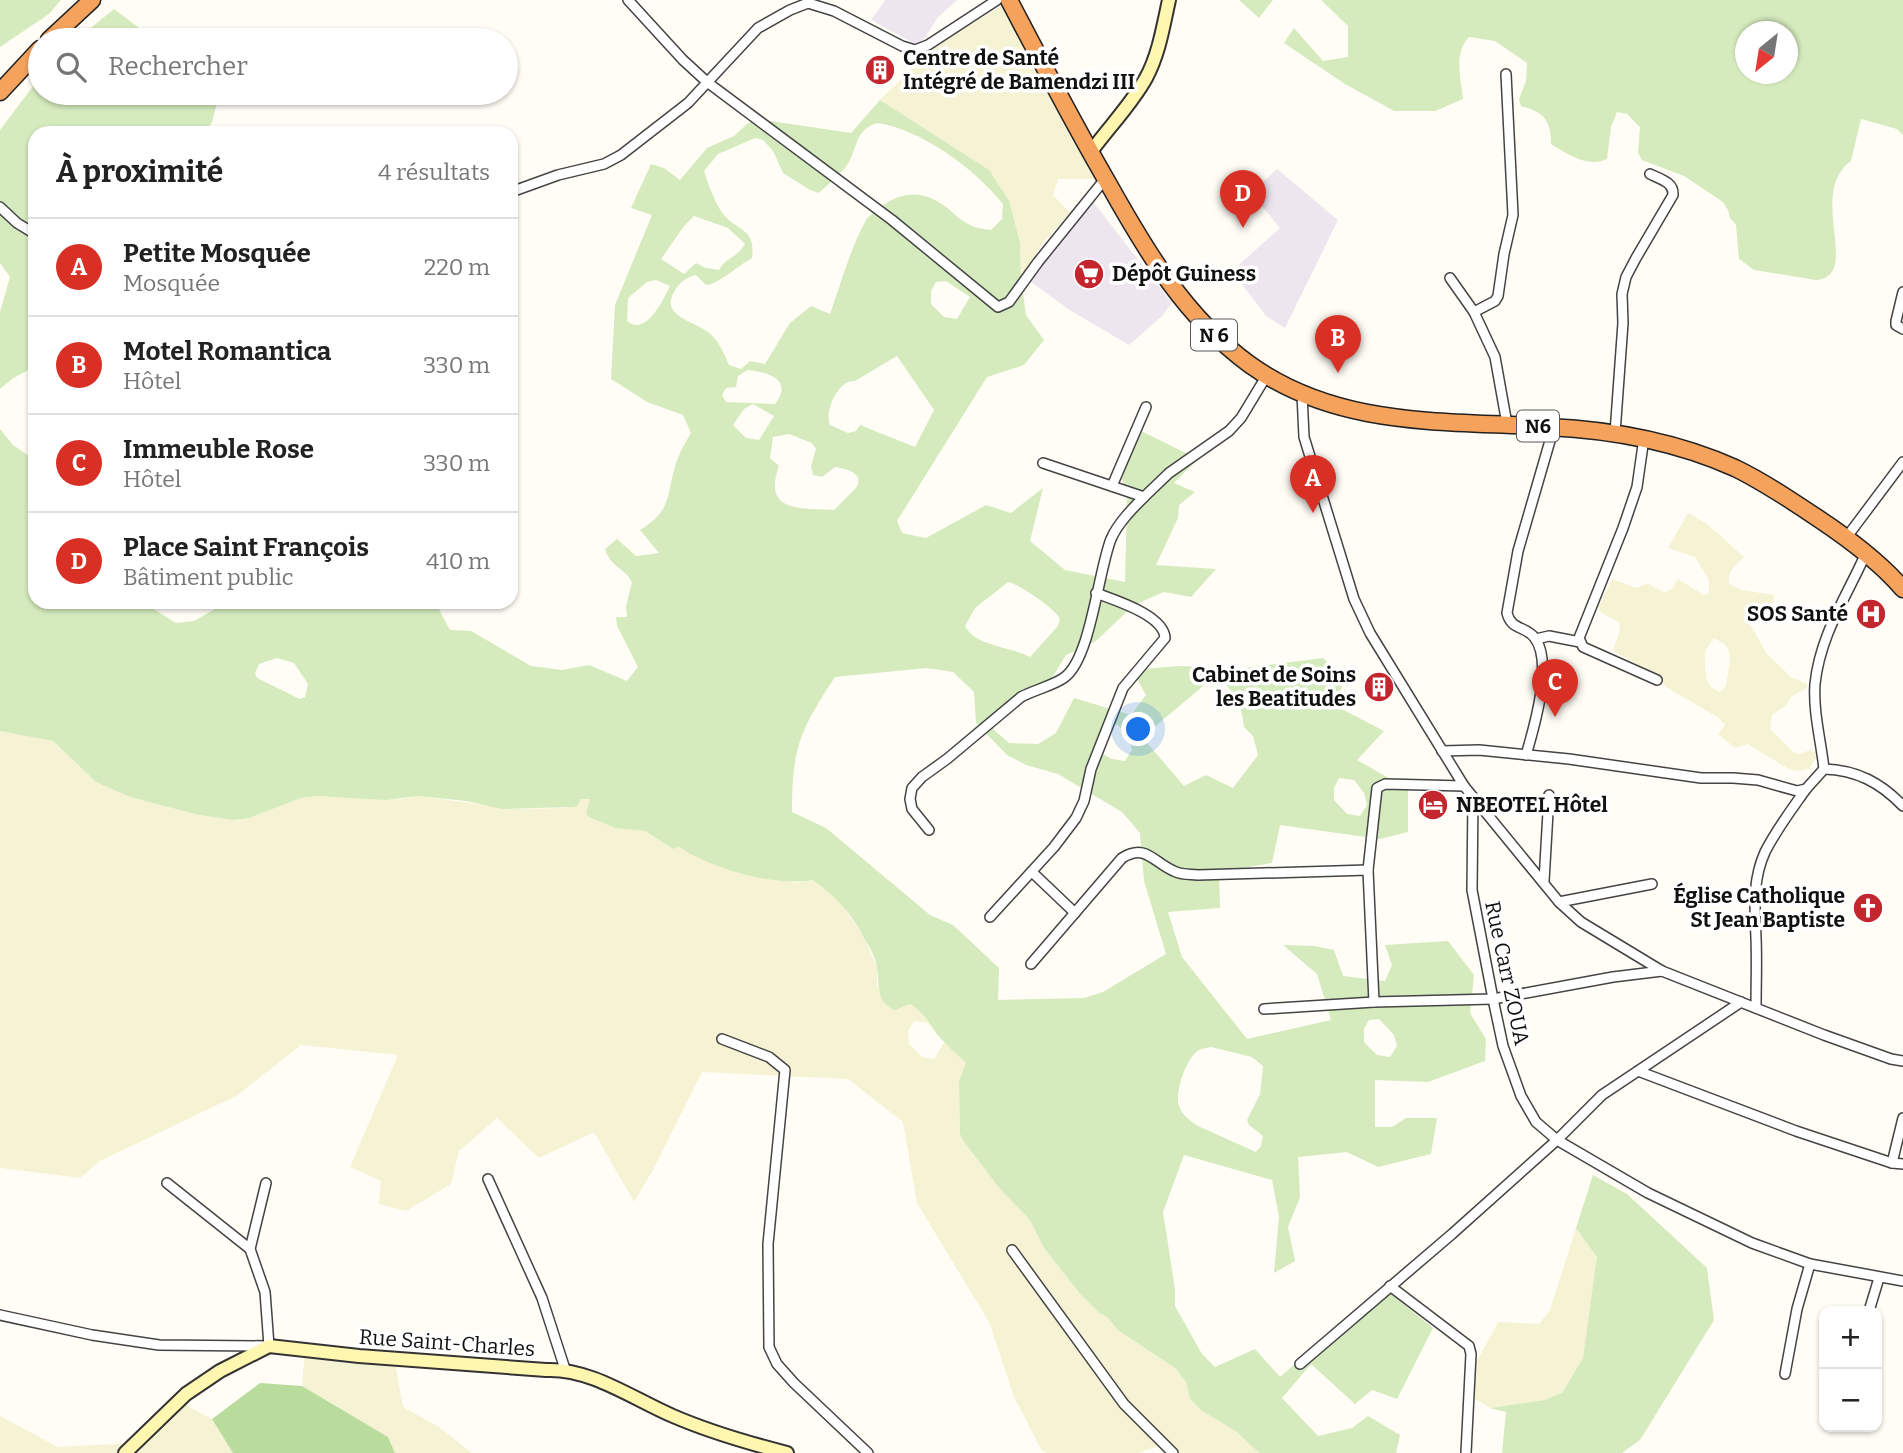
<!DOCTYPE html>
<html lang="fr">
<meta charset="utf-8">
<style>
body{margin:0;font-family:Bitter,serif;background:#f2f2f2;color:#222}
.controls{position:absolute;right:21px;bottom:21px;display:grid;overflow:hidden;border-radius:14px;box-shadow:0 2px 5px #0004}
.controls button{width:63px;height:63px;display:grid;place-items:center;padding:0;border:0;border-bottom:2px solid #e0e0e0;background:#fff;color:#222;font:35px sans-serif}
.compass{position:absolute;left:1735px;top:21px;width:63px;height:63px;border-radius:50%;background:#fff;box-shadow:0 2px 5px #0004;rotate:210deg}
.you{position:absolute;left:1139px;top:730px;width:24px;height:24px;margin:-18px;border:5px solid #fff;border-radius:50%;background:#1a73e8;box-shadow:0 0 0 10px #1a73e833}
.badge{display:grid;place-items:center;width:46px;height:46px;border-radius:50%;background:#d93025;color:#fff;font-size:23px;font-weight:700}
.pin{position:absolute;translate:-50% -58px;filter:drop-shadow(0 2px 4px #0008)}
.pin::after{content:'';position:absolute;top:37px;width:24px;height:21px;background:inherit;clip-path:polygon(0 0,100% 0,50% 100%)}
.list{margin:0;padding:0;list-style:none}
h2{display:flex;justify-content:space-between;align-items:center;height:91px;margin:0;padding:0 28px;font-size:30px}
h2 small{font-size:23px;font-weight:400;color:#767676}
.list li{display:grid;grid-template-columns:46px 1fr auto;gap:21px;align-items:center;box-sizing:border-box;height:98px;padding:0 28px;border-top:2px solid #e0e0e0}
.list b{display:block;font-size:26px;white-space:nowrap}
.list p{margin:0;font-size:23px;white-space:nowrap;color:#767676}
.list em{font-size:23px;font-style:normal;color:#767676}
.icon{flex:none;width:38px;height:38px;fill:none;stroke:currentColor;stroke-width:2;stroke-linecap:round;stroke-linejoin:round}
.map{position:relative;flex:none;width:1903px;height:1453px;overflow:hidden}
.search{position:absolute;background:#fff;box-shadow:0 2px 5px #0004;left:28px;top:28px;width:490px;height:77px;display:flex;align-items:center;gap:18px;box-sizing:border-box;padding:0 24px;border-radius:38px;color:#767676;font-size:26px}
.panel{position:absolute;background:#fff;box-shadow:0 2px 5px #0004;left:28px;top:126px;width:490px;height:483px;border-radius:21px}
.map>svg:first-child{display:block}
.industrial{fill:#eee6ef}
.farmland{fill:#f6f3d4;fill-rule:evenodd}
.green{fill:#d5ebbd;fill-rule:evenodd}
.forest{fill:#b9dc9c}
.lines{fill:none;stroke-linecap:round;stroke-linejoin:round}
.street-casing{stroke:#444;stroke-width:12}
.secondary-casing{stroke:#333;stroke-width:16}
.highway-casing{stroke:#222;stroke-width:19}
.street{stroke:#fff;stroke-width:9}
.secondary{stroke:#fff6b0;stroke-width:12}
.highway{stroke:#f5a25d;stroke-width:16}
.labels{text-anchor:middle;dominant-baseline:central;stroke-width:7;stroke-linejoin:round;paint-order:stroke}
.shield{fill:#fff;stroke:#585858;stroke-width:2}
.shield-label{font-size:19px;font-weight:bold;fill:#111}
.poi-label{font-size:21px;font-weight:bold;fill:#111;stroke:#fff;text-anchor:start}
.street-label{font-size:21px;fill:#111;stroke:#fff}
</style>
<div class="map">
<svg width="1903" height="1453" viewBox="0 0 1903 1453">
<rect width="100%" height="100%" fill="#fffdf5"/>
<!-- industrial -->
<g class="industrial">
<polygon points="885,0 957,0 938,17 926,36 917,45 871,20"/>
<polygon points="1277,169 1338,220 1285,328 1266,316 1232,271 1280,228 1251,193"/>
<polygon points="1090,198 1172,303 1162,316 1129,345 1068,309 1027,279"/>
</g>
<!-- farmland -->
<g class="farmland">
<polygon points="1002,6 1097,179 1058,179 1053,195 1070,213 1043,242 1021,279 1020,243 989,171 880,100 935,46"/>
<path d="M1688,513L1707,524L1744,557L1733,568L1729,575V584L1742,590L1774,595L1773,603L1752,614L1750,624L1767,654L1791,677L1807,684V688L1791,697L1785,706L1772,715L1770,729L1793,752L1798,754L1811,750L1815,752L1817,757L1809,769L1797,771L1787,768L1748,744L1735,748L1718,734L1725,725L1719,718L1666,687L1657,675L1613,651L1619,633L1620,623L1602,613L1598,608L1612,579L1637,588L1647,583L1665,593L1672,589L1678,579L1704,595L1709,593V580L1695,557L1668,548ZM1714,638L1724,644L1729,650L1730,661L1726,685L1723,690L1719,692L1711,687L1706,679L1705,664V651Z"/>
<polygon points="0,731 53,741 96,782 130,797 199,815 234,820 249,818 301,798 319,796 400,799 418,796 516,809 565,808 581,799 591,799 586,813 589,817 615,828 645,831 673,849 679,847 689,853 797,883 813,880 837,898 863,935 877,967 877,988 903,1006 910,1004 916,1007 931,1022 939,1037 928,1023 914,1021 908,1031 909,1044 922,1057 934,1059 945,1041 967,1064 959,1082 960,1135 1000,1189 1030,1220 1044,1248 1081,1295 1098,1312 1107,1317 1119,1331 1175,1368 1186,1382 1190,1399 1202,1411 1237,1432 1259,1453 1169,1453 1157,1446 1139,1453 1047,1453 1042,1451 1014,1397 989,1322 917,1203 903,1122 848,1079 702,1072 654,1168 634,1202 594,1132 539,1158 497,1118 459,1151 451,1184 406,1211 379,1204 381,1181 350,1167 398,1055 301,1045 236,1096 100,1161 80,1178 0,1168"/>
<polygon points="1576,1228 1598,1257 1583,1358 1562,1393 1544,1400 1490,1408 1463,1392 1465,1383 1498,1322 1539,1324 1550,1310"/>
<polygon points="305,1351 395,1362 403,1407 439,1427 472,1453 395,1453 388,1437 302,1386"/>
<polygon points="180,1402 212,1419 233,1453 0,1453 0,1416 58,1447 132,1443"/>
</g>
<!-- green -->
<g class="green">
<polygon points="0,0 61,0 49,14 0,47"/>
<polygon points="1239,0 1273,0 1259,18"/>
<path d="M1321,0H1903V135L1897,129L1861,119L1851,161C1806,194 1863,276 1816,280L1754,270L1739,259L1736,225L1730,218L1728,210L1723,202L1684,176L1642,160L1638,153L1640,127L1627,114L1617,112L1611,127L1607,159C1588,168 1567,154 1551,144C1551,121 1544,112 1521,106L1519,99L1526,81L1527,63L1495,41L1469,37C1453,54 1461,78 1463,99L1435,111H1394L1345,84L1284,43L1294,28L1323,61L1348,57V26ZM1745,32H1787V74H1745Z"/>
<polygon points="114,9 155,40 76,40"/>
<polygon points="40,77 40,93 204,93 217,103 212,122 204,133 35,133 33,233 35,235 35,366 12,379 0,389 0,312 10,277 0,263 0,130"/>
<path d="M880,100L989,170L1009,201L1020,243L1021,279L1026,315L1044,340L1024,365L987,377L897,521L902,533L926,538L986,505L1011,513L1043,488L1030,541L1065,570L1125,582L1127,496L1121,475L1141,431L1198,459L1174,483L1195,492L1179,505L1178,518L1156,565L1216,569L1191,597L1164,592L1134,605L1096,641L1066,655L1052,678L991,727L1009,743L1038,744L1056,733L1074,698L1131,715L1146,695L1132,670L1179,666L1245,668L1323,658L1344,678L1336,706L1384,731L1357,760L1408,789V832L1380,839L1280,825L1272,863L1219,872L1220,908L1168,912L1182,957L1247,1039L1331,1020L1317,974L1283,945L1315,946L1334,950L1343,976L1385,981L1392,965L1385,945L1448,941L1474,975L1470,1013L1486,1039L1485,1061L1428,1082L1375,1080V1127H1392L1406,1118H1437L1431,1154L1378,1167L1347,1152L1298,1157L1300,1197L1288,1227L1295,1261L1274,1273L1279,1216L1272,1180L1184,1155L1163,1212L1175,1289V1306L1202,1354L1215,1367L1255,1349L1280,1377L1383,1287L1433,1328L1397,1399L1372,1390L1355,1404L1311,1364L1282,1398L1318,1436L1352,1428L1368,1416L1400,1435L1396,1453H1259L1237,1432L1202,1411L1190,1399L1186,1382L1175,1368L1119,1331L1107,1317L1098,1312L1081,1295L1044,1248L1030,1220L1000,1189L962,1139L960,1134L959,1082L966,1063C957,1054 945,1044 937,1034C929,1022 923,1012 910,1004L895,1010C875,1002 880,985 877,968C876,958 869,946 864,938C852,913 835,896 813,880C774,887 713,869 679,847L673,849L645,831L615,828L589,817L586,814L590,799H581L577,806L573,807L503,809L466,801L418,796L385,800L319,796L301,798L249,818L234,820L199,815L130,797L96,782L53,741L0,731V429L13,445L35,460V602H149L155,610L176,623L194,621L222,605L253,602H435L450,630L471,631L531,666L562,670L589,665L627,681L638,667L617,626L616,617H627L626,606L632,582C624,567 611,568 605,549L617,539L636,556L659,553L640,530C676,508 665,491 678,458C681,450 686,441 691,433L683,415L647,402L611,379L615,305L652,215L631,208L651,164L664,168L680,180L707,148L734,136L747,124L757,119L851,133ZM878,123C922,130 975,169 1003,204L1002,219L991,230C959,227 959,213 935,200C913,189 894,195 876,211C872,214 867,217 865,222C851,247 840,286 830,314L811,306L790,323L765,364L750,361L741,369L729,365C724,354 719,340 708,332C694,321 660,316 674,292C679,283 686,277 696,275L706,285C717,285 739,265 752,258C756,227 737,232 723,214C715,203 708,184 704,171L718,154L755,138L763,140L773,151L783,173L810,190L819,193C828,184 840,175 847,165C858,149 854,129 878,123ZM694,216L728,228L745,244C736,259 726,257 719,270L706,268L696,263L684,274L661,259L684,226ZM656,280L670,286C663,300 646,337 627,321L628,298L647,282ZM946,281L970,297L957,319L944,317L931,304V291L936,282ZM897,356L934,410L915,447L860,425L856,431L848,433L830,425C824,412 838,379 855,381ZM747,370C768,372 794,379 775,404L726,402L722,395L726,388L736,387L738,376ZM753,404L774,416L759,440L746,438L733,425L744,409ZM789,434L812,443L816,449L811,466L813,475L822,477L835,467C847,469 865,473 856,488L834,510C801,508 762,513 779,466L770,458L773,437ZM1008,582C1018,583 1057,610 1060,619L1058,626L1030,657C1010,646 976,647 965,626L975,608ZM277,658L294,663L308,684L305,697L300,699L257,678L255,673L259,664ZM927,668L953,672L974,692L976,723L1007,755L1026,765L1058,774L1122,812L1140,833L1144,881L1166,954L1103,992L1084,998L998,1000L999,968L953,925L930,915L826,828L792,812C792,748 800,730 835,677ZM1216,678C1235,689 1242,706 1244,727L1253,736L1258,755L1233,788L1206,775L1184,786L1142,737L1201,688L1205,682ZM1104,723L1118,725L1129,738L1132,750L1125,761L1112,759L1095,750L1099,733ZM1339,778L1354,780L1364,793L1367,805L1360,816L1347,814L1334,800V788ZM1379,1019L1394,1035L1397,1046L1390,1057L1377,1055L1364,1042V1029L1369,1020ZM1211,1047L1252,1057L1263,1066L1260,1094L1247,1120L1249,1125L1263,1136L1261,1146L1256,1152L1198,1126C1190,1121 1182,1115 1179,1106C1174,1093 1187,1056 1199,1050C1203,1048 1207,1048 1211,1047Z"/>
<polygon points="1593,1175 1627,1194 1707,1268 1714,1320 1640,1440 1622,1453 1502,1453 1506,1412 1490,1408 1544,1400 1562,1393 1583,1358 1597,1257 1576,1228"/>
</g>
<!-- forest -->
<polygon class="forest" points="260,1383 302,1386 388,1437 395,1453 233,1453 212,1419"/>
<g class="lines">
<!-- street casing -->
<g class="street-casing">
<g id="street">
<polyline points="628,0 683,60 707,82 892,220 998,307 1009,302 1038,262 1105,179"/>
<polyline points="511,192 558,175 604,164 621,155 688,103 758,28 790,10 808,3 834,11 902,46 915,50 928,45 997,0"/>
<polyline points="0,207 17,223 35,234"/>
<polyline points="1450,278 1474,312 1495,357 1507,424"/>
<polyline points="1903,292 1896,321 1896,325 1903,329"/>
<polyline points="1474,312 1495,301 1498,296 1504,254 1513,215 1506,74"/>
<polyline points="1302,394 1304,437 1354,599 1370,633 1464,786 1559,902 1581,922 1662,971 1824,1035 1891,1059 1903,1061"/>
<path d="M1615,433L1623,323L1622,294L1626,277L1636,258L1673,195C1674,182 1660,179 1650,174"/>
<polyline points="1644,438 1637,487 1623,528 1579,638 1583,647 1657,680"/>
<polyline points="1043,463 1144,497 1169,473 1229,431 1241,418 1267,375"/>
<polyline points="1112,486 1146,407"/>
<polyline points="1846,538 1903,462"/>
<polyline points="1536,639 1549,636 1580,642"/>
<path d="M1442,751L1479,750L1569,759L1701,778H1733L1758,780L1797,791L1806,789L1824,769C1857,770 1881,783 1903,806"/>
<path d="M1526,755C1534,728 1554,661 1534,637C1525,626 1511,630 1507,613L1518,551L1554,427"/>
<path d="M1824,769C1821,741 1813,712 1815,684C1820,635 1847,596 1866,553"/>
<polyline points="1473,797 1472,890 1493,999 1503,1046 1521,1096 1536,1122 1557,1140 1648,1193 1752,1243 1810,1264 1903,1281"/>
<path d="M929,830L912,809L910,799L912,788L922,777L947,759L1021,697C1034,690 1055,685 1065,677C1091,657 1098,572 1111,539C1118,523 1132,509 1144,497"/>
<polyline points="1368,870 1377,788 1385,784 1464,786"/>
<polyline points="1032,872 1075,913"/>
<polyline points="1544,881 1549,795"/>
<polyline points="1559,902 1652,884"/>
<path d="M990,917L1054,847L1076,818L1084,801L1091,769L1123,688L1165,638C1164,615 1114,600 1096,593"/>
<path d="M1031,964L1122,858C1147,843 1153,863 1176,872C1183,875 1191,874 1198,875L1368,870L1374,1002"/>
<path d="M1756,1008C1756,985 1757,961 1756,938C1755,908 1752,881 1765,852C1776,830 1792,809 1806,789"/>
<polyline points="1264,1009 1374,1002 1493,999 1613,977 1662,971"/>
<polyline points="722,1039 769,1057 785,1070 768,1244 769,1347 777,1364 794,1383 868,1453"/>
<polyline points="1638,1071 1796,1131 1892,1163"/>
<polyline points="1903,1118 1892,1163 1903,1164"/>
<polyline points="488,1179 542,1298 565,1369"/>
<polyline points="167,1183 250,1249"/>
<polyline points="1012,1250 1124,1404 1173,1453"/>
<polyline points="1390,1286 1469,1346 1471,1354 1466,1453"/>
<polyline points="1869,1311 1879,1278"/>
<polyline points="0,1315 92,1335 159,1345 269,1346 265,1292 250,1249 266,1183"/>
<polyline points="1300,1364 1452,1234 1557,1140 1602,1095 1741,1002"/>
<polyline points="1785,1374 1797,1309 1810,1264"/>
</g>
</g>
<!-- secondary casing -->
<g class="secondary-casing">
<g id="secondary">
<path d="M1090,153C1108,128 1131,105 1146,78C1159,54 1163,27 1169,0"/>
<path d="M125,1453L186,1394L220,1371L269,1346L359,1356L546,1370C591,1368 633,1399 673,1416C710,1432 748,1443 787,1453"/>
</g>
</g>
<!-- highway casing -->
<g class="highway-casing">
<g id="highway">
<path d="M1009,0C1041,61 1073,123 1108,183C1146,251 1185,317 1249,364C1339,429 1445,420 1549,427C1613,430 1677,442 1735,468C1764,482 1792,501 1819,519C1849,539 1879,561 1903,589"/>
<polyline points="49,40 92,0"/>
<polyline points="0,92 40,49"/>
</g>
</g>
<!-- street -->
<use href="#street" class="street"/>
<!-- secondary -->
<use href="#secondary" class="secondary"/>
<!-- highway -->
<use href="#highway" class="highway"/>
</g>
<!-- icons -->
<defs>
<g id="building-disc" transform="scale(1.575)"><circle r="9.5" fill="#c4262e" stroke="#fff"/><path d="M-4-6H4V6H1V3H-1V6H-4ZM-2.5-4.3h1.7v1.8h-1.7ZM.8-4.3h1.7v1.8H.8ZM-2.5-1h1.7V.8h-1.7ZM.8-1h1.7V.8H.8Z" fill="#fff"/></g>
<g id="supermarket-disc" transform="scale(1.575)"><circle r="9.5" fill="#c4262e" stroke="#fff"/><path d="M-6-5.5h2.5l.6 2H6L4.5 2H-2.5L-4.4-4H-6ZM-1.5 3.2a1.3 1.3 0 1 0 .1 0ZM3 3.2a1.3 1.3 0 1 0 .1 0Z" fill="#fff"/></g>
<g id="hospital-disc" transform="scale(1.575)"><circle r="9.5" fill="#c4262e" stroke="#fff"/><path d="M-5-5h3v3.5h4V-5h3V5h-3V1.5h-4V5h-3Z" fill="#fff"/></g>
<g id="hotel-disc" transform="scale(1.575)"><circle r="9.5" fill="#c4262e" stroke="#fff"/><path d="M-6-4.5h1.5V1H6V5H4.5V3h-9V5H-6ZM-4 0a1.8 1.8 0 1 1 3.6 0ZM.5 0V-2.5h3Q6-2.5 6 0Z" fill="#fff"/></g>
<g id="church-disc" transform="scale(1.575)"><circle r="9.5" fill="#c4262e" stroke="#fff"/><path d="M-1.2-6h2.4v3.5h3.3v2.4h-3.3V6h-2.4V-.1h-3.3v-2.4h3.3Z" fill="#fff"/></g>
</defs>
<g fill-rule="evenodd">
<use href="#building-disc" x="880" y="70"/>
<use href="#supermarket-disc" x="1089" y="274"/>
<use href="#hospital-disc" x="1871" y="614"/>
<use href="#building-disc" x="1379" y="687"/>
<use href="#hotel-disc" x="1433" y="805"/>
<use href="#church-disc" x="1868" y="908"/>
</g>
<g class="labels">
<!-- shield labels -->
<g class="shield">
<rect x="1191" y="319.5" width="46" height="31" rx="5"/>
<rect x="1517" y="410.5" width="42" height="31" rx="5"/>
</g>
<g class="shield-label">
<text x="1214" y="335">N 6</text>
<text x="1538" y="426">N6</text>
</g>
<!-- poi labels -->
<g class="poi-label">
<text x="903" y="58">Centre de Santé<tspan x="903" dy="24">Intégré de Bamendzi III</tspan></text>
<text x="1112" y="274">Dépôt Guiness</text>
<text x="1848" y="614" text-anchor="end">SOS Santé</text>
<text x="1356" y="675" text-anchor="end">Cabinet de Soins<tspan x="1356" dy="24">les Beatitudes</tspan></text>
<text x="1456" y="805">NBEOTEL Hôtel</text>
<text x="1845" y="896" text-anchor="end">Église Catholique<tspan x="1845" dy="24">St Jean Baptiste</tspan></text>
</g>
<!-- street labels -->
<g class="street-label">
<text transform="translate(1507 973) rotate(78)">Rue Carr ZOUA</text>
<text transform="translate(447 1343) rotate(4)">Rue Saint-Charles</text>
</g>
</g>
</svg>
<div class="controls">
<button>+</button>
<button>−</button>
</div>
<svg class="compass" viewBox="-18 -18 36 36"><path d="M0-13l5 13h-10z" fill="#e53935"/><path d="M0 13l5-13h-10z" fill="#767676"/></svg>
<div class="you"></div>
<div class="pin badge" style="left:1313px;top:513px">A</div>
<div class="pin badge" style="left:1338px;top:373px">B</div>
<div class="pin badge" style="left:1555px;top:717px">C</div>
<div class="pin badge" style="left:1243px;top:228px">D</div>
<div class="search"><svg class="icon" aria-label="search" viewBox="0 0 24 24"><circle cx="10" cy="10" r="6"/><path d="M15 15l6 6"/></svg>Rechercher</div>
<section class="panel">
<h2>À proximité<small>4 résultats</small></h2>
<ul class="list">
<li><span class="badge">A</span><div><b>Petite Mosquée</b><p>Mosquée</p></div><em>220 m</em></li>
<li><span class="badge">B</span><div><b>Motel Romantica</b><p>Hôtel</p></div><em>330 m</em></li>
<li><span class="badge">C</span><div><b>Immeuble Rose</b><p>Hôtel</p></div><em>330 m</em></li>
<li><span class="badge">D</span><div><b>Place Saint François</b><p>Bâtiment public</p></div><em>410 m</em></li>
</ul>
</section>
</div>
